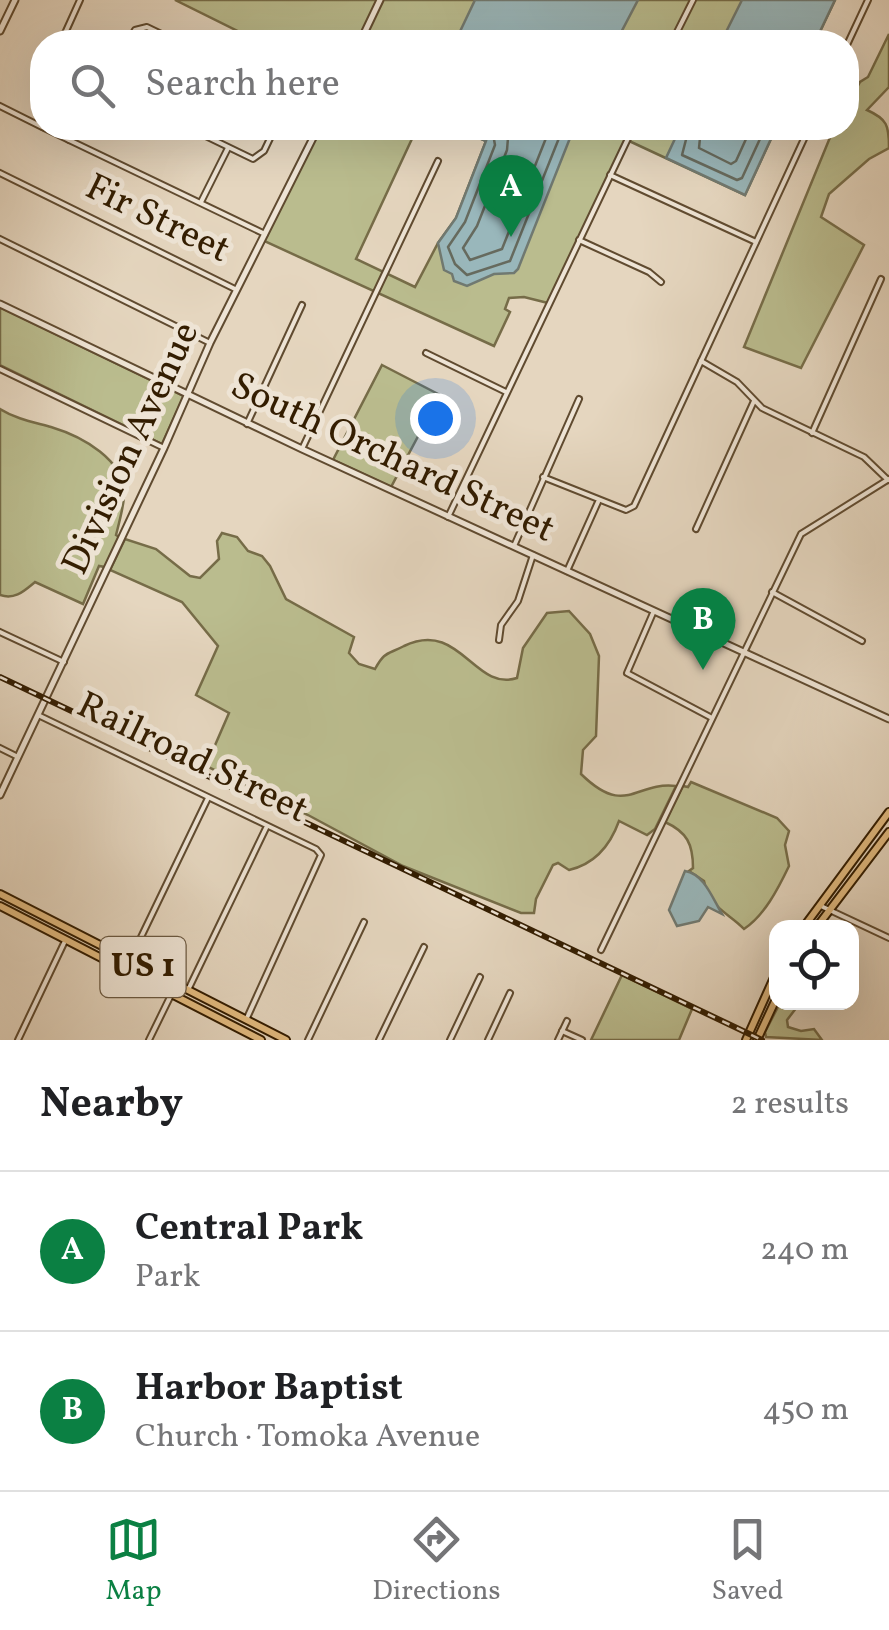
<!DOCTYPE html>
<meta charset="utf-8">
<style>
body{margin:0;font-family:Vollkorn,serif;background:#f6f6f6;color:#202124}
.controls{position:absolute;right:30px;bottom:30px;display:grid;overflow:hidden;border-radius:20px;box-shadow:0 10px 40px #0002}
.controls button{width:90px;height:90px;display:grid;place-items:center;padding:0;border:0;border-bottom:2px solid #e0e0e0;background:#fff;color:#202124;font:50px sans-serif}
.you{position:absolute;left:435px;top:418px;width:35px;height:35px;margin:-25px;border:8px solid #fff;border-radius:50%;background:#1a73e8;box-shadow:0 0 0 15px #1a73e833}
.badge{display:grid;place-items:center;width:65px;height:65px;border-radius:50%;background:#0b8043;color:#fff;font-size:32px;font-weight:700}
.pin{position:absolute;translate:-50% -82px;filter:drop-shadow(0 2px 5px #0008)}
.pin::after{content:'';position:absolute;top:52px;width:35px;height:30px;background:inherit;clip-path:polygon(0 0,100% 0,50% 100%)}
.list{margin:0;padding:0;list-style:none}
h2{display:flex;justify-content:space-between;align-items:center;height:130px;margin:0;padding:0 40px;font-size:42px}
h2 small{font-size:32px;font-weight:400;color:#757577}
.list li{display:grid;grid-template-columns:65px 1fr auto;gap:30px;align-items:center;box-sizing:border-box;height:160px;padding:0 40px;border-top:2px solid #e0e0e0}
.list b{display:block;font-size:38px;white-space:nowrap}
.list p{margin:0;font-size:32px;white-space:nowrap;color:#757577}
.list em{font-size:32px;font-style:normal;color:#757577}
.icon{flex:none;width:55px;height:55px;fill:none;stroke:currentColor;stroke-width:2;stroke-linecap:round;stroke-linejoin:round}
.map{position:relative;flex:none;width:889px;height:1040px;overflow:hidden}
.search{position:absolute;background:#fff;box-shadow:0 10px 40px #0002;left:30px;right:30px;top:30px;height:110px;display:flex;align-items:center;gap:25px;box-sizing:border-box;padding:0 35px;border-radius:40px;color:#757577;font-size:38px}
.sheet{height:450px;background:#fff}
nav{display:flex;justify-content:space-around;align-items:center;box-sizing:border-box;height:140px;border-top:2px solid #e0e0e0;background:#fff;font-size:28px;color:#757577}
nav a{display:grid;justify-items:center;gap:5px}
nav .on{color:#0b8043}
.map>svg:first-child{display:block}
.green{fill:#babc8e;stroke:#766c48;stroke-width:2.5}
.water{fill:#99b7bb;stroke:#707971;stroke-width:2.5}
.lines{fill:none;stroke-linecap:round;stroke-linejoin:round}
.shore{stroke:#666a5e;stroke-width:2.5}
.minor-casing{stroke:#604b30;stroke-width:8}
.tertiary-casing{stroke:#604b30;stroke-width:9}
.primary-casing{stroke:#331d01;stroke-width:10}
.minor{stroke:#eee4d5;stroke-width:4}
.tertiary{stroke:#eee4d5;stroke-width:5}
.primary{stroke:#e2bb80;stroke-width:6}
.rail-casing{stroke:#331d01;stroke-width:6}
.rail{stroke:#eee4d5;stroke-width:2.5;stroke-dasharray:8;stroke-linecap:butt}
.labels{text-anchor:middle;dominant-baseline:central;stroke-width:10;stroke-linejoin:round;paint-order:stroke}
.shield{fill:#eee4d5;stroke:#6b5941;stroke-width:2.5}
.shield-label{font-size:35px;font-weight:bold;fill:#331d01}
.street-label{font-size:38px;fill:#331d01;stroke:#eee4d5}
</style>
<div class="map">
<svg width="889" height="1040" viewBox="0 0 889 1040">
<rect width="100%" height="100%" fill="#e5d6bf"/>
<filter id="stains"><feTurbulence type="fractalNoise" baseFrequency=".002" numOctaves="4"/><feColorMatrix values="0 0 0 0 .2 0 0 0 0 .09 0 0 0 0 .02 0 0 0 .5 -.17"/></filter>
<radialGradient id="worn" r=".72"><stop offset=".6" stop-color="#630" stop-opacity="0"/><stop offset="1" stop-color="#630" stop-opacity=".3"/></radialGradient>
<!-- green -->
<g class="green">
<polygon points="175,0 835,0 815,42 260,42"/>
<path d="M889,34V87L867,110C887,119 889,125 889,148L869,159L829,194L821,217L864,245L801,368L744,347L831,135L835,128H846L847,106L860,82L868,77Z"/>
<polygon points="318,128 417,128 356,259 415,287 438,243 456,218 486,141 457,128 776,128 745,195 627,140 548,303 524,297 509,298 505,309 510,312 494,346 262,240"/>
<polygon points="0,307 184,396 162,444 0,365"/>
<polygon points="382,365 440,395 391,487 333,460"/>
<path d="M0,409C16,419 33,422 51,427C81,436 127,460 124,497C123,509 119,523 116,535L119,537L105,567L99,566L83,604L35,582C24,591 15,600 0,595Z"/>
<path d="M222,533L237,537L248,551L262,556L270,566L286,599L354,637L349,653L359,664L375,669C385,651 387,655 404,646C460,619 474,692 517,678L523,648L547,613L569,611L590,634L599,656L596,736L583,750L581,774C626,818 635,781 676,786L655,829L647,835L619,821C610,846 595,864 569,870L558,863L553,865L536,899L534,913H521L403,866L308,815L206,766L229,713L196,695L218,646L182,602L110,570L125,539L156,549L190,576L200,578L219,559L217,541Z"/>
<path d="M691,782L777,818L789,831L785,845L789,866C778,889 764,916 744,929C729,913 709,908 704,881L689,871L693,868C693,844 687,832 665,822L683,786L688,787Z"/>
<polygon points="622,975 692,1009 679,1040 591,1040"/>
<polygon points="780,1003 800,1003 787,1020 788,1027 801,1031 814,1029 822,1040 766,1037 765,1032"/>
</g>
<!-- water -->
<g class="water">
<polygon points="475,0 638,0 616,42 455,42"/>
<polygon points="742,0 835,0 815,42 721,42"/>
<polygon points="457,128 574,128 518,269 514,273 494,274 467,286 454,281 452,274 444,270 438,243 456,218 486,141"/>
<polygon points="680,128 776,128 745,195 666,158"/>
<path d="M685,871C704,874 712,897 722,914L708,907L699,921L677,926L669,910Z"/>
</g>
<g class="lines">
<!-- shore -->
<g class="shore">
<polyline points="482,128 493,134 495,145 465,222 448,247 455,264 467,275 510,261 563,128"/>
<polyline points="504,128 508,138 507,150 477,226 463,248 470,260 502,249 550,128"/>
<polyline points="689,128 682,155 737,180 742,178 765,128"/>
<polyline points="701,128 699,148 731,164 736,161 751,128"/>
</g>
<!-- minor casing -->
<g class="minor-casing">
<g id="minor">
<polyline points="61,42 80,0"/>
<polyline points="128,42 135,30 147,27 178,42"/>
<polyline points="672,42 693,0"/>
<polyline points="846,47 868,0"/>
<polyline points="0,106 42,127"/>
<polyline points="44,128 265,234"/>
<polyline points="189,128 253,159 264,151 275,128"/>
<polyline points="69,140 75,128"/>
<polyline points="0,173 235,289"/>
<polyline points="610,175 756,242"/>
<polyline points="201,202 228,148"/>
<polyline points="0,239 210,343"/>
<polyline points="579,240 649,272 661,282"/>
<polyline points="426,353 506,392"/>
<polyline points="701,361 737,382 762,408 864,457 888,480"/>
<polyline points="0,369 164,448"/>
<polyline points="247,424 302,305"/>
<polyline points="812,433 881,279"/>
<polyline points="302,449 438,161"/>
<polyline points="543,477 626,510 634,506 809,128"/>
<polyline points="448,517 633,128"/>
<polyline points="696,529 754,401"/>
<polyline points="514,546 579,399"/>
<polyline points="567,571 598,502"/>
<polyline points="772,592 862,641"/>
<polyline points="653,613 627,673 712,718"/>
<polyline points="0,632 64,662"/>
<polyline points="499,640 501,625 518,601 533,555"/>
<polyline points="38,715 316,849 321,855 246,1020"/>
<polyline points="0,748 18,757"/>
<polyline points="821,906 889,938"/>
<polyline points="601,950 801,534 889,479"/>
<polyline points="130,960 208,798"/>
<polyline points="188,990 266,828"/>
<polyline points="562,1031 582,1040"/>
<polyline points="18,1040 65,941"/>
<polyline points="149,1040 171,995"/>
<polyline points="308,1040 364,922"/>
<polyline points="379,1040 424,947"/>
<polyline points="450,1040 480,977"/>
<polyline points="488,1040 510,993"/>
<polyline points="558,1040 567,1021"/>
</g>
</g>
<!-- tertiary casing -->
<g class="tertiary-casing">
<g id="tertiary">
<polyline points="0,31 15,0"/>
<polyline points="360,42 380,0"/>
<polyline points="0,304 302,449 889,719"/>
<polyline points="0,795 164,448 210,343 318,128"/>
</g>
</g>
<!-- primary casing -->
<g class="primary-casing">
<g id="primary">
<polyline points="0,894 286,1040"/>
<polyline points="0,906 261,1040"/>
<polyline points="803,928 889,812"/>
<polyline points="816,928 889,832"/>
<polyline points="746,1040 776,973"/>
<polyline points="757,1040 776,999"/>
</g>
</g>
<!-- minor -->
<use href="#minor" class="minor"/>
<!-- tertiary -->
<use href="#tertiary" class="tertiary"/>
<!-- primary -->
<use href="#primary" class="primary"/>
<!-- rail casing -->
<g class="rail-casing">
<polyline id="rail" points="0,677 762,1040"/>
</g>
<!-- rail -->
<use href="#rail" class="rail"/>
</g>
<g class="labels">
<!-- shield labels -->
<rect class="shield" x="100.5" y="937" width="85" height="60" rx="8"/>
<g class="shield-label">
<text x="143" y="967">US 1</text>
</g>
<!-- street labels -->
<g class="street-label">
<text transform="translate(157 220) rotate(26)">Fir Street</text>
<text transform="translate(132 449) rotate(-65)">Division Avenue</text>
<text transform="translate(392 459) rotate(25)">South Orchard Street</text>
<text transform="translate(192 759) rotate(26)">Railroad Street</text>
</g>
</g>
<rect width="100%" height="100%" filter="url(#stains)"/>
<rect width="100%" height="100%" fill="url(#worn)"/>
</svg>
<div class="controls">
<button><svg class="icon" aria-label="locate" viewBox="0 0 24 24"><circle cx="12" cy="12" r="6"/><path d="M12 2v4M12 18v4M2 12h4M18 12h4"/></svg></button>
</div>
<div class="you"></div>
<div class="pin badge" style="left:511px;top:237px">A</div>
<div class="pin badge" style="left:703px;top:670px">B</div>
<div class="search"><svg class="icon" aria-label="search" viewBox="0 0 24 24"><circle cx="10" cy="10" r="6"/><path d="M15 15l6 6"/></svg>Search here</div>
</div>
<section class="sheet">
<h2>Nearby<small>2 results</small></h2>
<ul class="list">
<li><span class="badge">A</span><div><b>Central Park</b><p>Park</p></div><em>240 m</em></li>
<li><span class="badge">B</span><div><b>Harbor Baptist</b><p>Church · Tomoka Avenue</p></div><em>450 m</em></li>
</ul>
</section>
<nav>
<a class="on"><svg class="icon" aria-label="map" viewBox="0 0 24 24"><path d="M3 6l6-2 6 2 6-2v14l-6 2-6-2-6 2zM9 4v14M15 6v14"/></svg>Map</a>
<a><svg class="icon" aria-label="directions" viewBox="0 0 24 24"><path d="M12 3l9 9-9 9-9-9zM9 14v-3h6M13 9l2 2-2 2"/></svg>Directions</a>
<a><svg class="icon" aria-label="saved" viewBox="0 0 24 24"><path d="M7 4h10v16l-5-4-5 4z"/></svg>Saved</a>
</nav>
